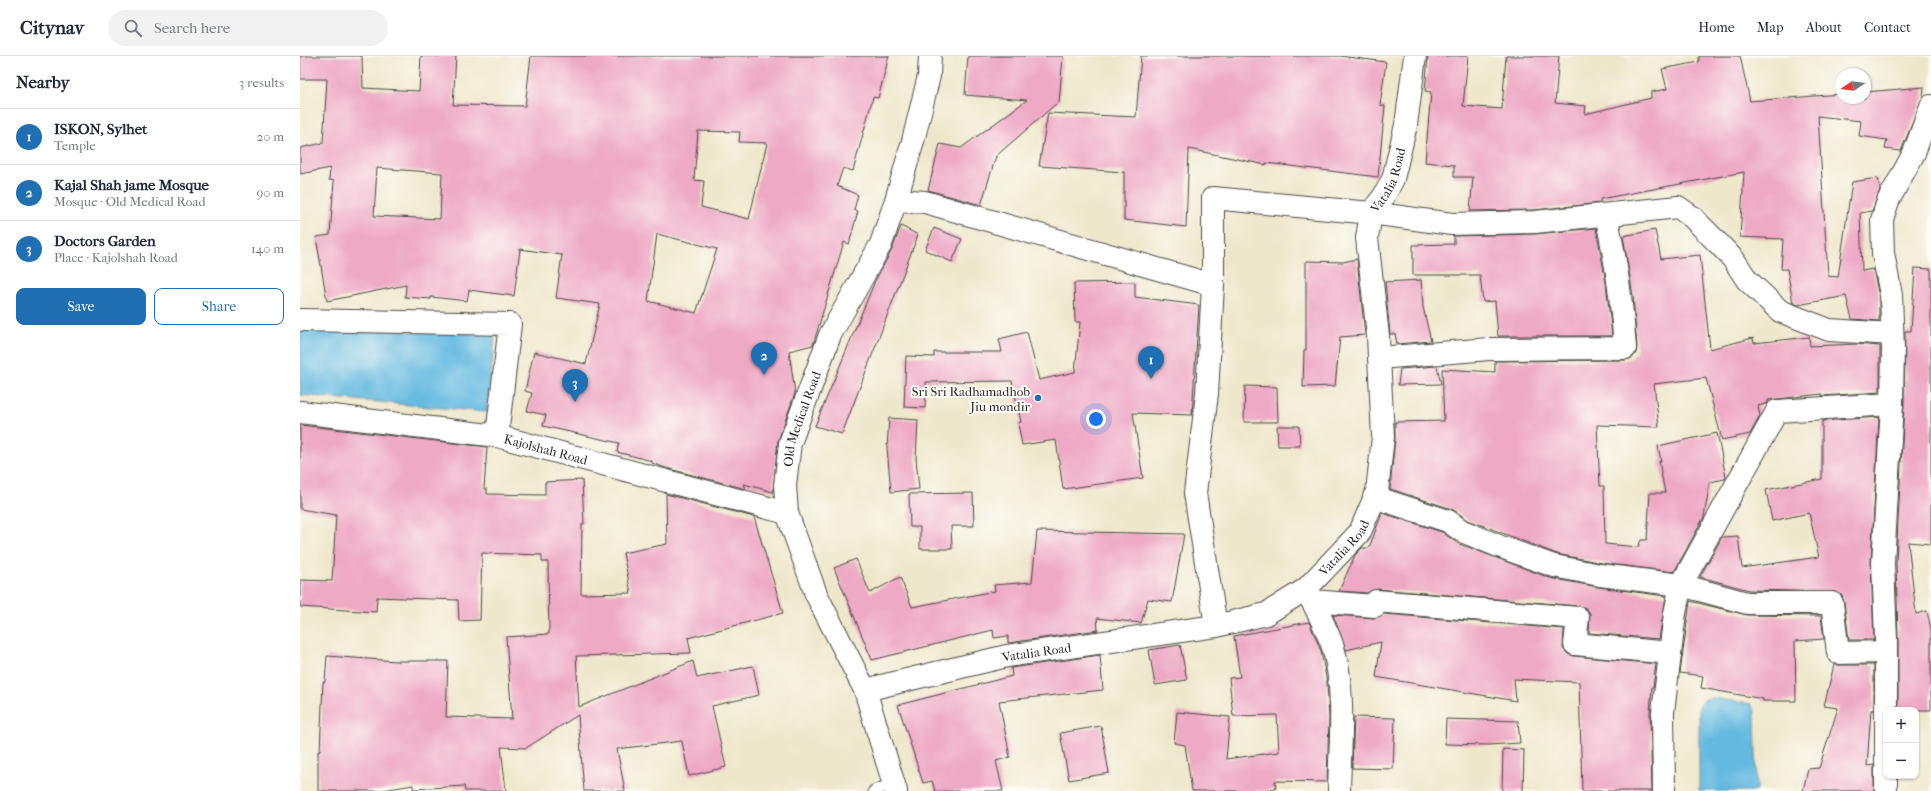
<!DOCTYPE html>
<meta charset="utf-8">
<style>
body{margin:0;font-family:"IM FELL French Canon",serif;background:#f2f2f3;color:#1f2937}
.controls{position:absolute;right:12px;bottom:12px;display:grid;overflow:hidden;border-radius:8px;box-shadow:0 1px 3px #0004}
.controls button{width:36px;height:36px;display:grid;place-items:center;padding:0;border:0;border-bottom:1px solid #e0e1e3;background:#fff;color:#1f2937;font:20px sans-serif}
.compass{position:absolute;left:1535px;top:12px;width:36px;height:36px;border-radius:50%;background:#fff;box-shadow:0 1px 3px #0004;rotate:257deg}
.you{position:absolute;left:796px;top:363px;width:14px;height:14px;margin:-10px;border:3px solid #fff;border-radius:50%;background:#1a73e8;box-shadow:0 0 0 6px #1a73e833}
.badge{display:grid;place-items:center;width:26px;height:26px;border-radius:50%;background:#1f6fb2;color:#fff;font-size:13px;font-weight:700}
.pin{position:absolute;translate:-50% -33px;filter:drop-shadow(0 1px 2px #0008)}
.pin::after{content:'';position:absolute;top:21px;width:14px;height:12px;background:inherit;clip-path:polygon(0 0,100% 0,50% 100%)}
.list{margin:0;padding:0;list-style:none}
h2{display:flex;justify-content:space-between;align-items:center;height:52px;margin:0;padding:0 16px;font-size:17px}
h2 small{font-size:13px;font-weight:400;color:#747a83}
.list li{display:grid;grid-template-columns:26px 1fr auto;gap:12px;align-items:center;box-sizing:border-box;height:56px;padding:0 16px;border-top:1px solid #e0e1e3}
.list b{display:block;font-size:15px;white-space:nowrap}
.list p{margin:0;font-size:13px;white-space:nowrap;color:#747a83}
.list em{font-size:13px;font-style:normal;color:#747a83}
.actions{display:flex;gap:8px;padding:12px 16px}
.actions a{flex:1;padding:9px 0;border:1px solid #1f6fb2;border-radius:8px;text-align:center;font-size:14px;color:#1f6fb2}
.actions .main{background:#1f6fb2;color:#fff}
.icon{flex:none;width:22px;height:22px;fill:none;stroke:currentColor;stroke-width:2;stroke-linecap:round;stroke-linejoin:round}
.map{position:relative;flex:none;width:1631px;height:735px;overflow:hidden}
header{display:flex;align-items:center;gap:24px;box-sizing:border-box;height:56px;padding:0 20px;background:#fff;border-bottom:1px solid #e0e1e3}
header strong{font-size:19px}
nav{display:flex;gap:22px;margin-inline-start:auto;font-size:14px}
.search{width:280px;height:36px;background:#f2f2f3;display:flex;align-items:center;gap:10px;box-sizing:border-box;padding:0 14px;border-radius:22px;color:#747a83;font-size:15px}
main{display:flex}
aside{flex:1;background:#fff}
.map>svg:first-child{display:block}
.water{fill:#64b9e0;stroke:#487286}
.building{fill:#eea9c5;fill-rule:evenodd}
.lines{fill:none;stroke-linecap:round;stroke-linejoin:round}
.service-casing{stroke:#484743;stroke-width:13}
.minor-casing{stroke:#484743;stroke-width:24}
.tertiary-casing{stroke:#484743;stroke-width:24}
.service{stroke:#fff;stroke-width:11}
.minor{stroke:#fff;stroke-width:22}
.tertiary{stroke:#fff;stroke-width:22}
.poi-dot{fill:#1f6fb2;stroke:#fdfcf7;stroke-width:1.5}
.labels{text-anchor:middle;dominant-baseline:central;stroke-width:4;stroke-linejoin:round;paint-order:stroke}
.street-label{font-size:13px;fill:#2b2b2b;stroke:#fdfcf7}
.poi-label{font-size:13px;fill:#2b2b2b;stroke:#fdfcf7;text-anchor:end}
</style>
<header>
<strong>Citynav</strong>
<div class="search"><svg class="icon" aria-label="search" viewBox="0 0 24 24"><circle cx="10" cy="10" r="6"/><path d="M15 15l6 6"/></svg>Search here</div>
<nav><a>Home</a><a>Map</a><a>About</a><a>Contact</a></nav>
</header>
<main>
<aside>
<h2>Nearby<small>3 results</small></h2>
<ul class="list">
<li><span class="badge">1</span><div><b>ISKON, Sylhet</b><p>Temple</p></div><em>20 m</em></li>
<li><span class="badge">2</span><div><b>Kajal Shah jame Mosque</b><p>Mosque · Old Medical Road</p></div><em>90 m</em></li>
<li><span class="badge">3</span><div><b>Doctors Garden</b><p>Place · Kajolshah Road</p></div><em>140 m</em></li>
</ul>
<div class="actions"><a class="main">Save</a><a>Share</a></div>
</aside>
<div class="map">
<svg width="1631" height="735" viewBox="0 0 1631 735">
<rect width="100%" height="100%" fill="#fdfcf7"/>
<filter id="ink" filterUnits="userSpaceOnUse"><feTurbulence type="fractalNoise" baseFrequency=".025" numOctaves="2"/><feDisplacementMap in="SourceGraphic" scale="8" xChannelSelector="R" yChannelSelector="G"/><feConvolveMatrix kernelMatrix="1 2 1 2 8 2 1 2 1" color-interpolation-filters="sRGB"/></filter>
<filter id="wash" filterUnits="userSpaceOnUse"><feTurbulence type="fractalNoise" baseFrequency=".012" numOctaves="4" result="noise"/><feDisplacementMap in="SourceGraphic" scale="16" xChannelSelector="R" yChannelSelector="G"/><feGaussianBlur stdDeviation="0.9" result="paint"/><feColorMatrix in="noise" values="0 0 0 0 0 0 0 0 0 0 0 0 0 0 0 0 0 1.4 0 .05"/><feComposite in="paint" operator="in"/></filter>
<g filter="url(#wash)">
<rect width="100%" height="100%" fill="#efe7cc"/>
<!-- water -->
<g class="water">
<polygon points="0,270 195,279 187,356 0,339"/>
<polygon points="1413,642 1451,648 1455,656 1457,735 1399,735 1399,651 1405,643"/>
</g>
<g id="blocks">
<!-- building -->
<g class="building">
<path d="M0,0H62L63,32L119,35L121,0H156L153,49L225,50L231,0H589L578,42L573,41L553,115L543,112L537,130L558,139L554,154L558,155L549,188L544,186L513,289L489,295L495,337L478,385L473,436L444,428L446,433L366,412L352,407V405L317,396L319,387L243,370L246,359L227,355L232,337L225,335L234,296L286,308L300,248L256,242L262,199L220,193L214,240L169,234L167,245L131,241V243L105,241L106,229L27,245L16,181L30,179L34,125L29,124L30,112L0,118V92L23,87L27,23H0ZM398,75L440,76L439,86L467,87L449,163L401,151L404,125L394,124ZM77,112L142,117L140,163L74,160ZM357,178L417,193L396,257L348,245Z"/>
<polygon points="668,0 763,0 759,47 757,47 696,100 681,149 628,134 640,88 661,92 727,44 665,39"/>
<polygon points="841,0 1040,0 1086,6 1080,49 1085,50 1078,121 966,107 966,109 889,93 886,171 824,164 824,116 739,110 748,57 836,61"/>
<polygon points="1128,0 1168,0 1163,50 1202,53 1206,0 1259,0 1255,47 1286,50 1285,58 1351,42 1351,36 1367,33 1362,13 1399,6 1399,0 1440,0 1450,45 1541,38 1541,42 1565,42 1565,36 1624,31 1623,41 1601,95 1585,93 1587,84 1559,80 1561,65 1518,60 1528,220 1538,221 1552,126 1578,122 1580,134 1572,155 1560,157 1562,215 1573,213 1579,240 1579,265 1552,263 1546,240 1498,249 1493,247 1487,213 1481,213 1483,183 1440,181 1444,116 1300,143 1301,147 1234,154 1170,155 1173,121 1154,121 1154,109 1125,106 1131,36 1125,35"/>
<polygon points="601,170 618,179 542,378 515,370 575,225 592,194"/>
<polygon points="634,172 662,183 652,206 625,194"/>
<polygon points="1296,172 1306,227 1312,280 1198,280 1195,245 1183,246 1180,219 1113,219 1113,189 1154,188 1154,180 1235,178"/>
<polygon points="1355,174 1361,203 1400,199 1410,293 1453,282 1454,287 1509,281 1510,290 1556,288 1580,290 1580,336 1522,340 1522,338 1468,344 1468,347 1458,350 1460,360 1450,378 1422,384 1406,322 1354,328 1359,371 1297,369 1300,430 1304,430 1305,488 1338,491 1341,484 1347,484 1350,437 1365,437 1359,405 1361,405 1358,390 1417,377 1426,421 1425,423 1410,426 1404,461 1374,516 1302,507 1257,498 1168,464 1152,453 1090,433 1095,382 1095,366 1144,365 1142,313 1195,316 1195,305 1325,304 1332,302 1336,297 1337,291 1333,240 1323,180"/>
<polygon points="1057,203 1065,279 1040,281 1035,330 1003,331 1004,294 1006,294 1006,205 1043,206"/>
<polygon points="1615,212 1631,213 1631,488 1608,486 1616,558 1627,555 1631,573 1631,654 1598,654 1598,583 1596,507 1604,348 1605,275 1611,275"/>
<polygon points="1121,224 1123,251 1131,285 1097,288 1095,278 1090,278 1085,226"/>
<polygon points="835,226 835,241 899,249 892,359 833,357 843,422 763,433 756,384 722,389 718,367 721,366 712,325 626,326 625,352 604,351 606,300 634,301 634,296 702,296 699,283 727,276 739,324 775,316 780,266 775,266 774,227"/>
<polygon points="1137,310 1141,328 1098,329 1100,313"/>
<polygon points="945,330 977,331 978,366 944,366"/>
<polygon points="1579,361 1571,506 1574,584 1549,584 1544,546 1542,540 1537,536 1449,534 1400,521 1422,481 1438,480 1442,512 1519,501 1509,457 1472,465 1466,434 1522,423 1522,365"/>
<polygon points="589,362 618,364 616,403 619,433 591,436 587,392"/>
<polygon points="0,369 187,391 184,433 187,433 187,438 245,439 245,426 282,424 284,468 282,468 281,538 331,537 323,497 367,488 366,438 454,461 483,557 388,582 391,597 276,600 279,651 393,605 397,622 453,610 459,639 412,650 426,711 389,720 382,685 317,693 325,735 284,735 278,659 226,692 201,691 206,735 165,735 164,730 113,733 113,729 77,735 18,735 18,695 20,695 23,626 25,626 27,600 96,605 148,605 146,661 212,663 206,581 249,578 248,506 242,506 242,499 182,497 180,564 159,565 158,544 77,541 76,556 0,551 0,524 32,525 36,459 0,453"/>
<polygon points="977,370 999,370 1000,390 978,390"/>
<polygon points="673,437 674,470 651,470 652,493 620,493 620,471 610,471 609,438"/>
<polygon points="1082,457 1142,476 1157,487 1250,522 1298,531 1366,540 1359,583 1289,577 1290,557 1286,552 1279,550 1077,533 1067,537 1039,535 1055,499 1062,492 1069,492"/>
<polygon points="737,475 884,478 872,546 848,543 841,567 797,562 798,574 708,587 708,580 694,582 693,574 572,604 534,512 556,503 570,537 600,521 612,551 695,535 694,529 732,526"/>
<polygon points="1390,545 1447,559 1521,560 1524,583 1495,585 1496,645 1463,645 1463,643 1401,632 1403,620 1380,617"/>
<polygon points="1084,558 1264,573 1263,593 1268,598 1274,600 1356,608 1353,631 1352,631 1350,656 1352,735 1282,735 1279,626 1214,623 1216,645 1076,621 1081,586 1046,594 1033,559 1074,562"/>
<polygon points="1009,566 1021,595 1027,627 1029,662 1027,726 975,725 976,733 958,735 892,735 885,689 874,687 877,656 930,661 926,703 979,696 977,659 933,660 929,622 940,621 934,580"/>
<polygon points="880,589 887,624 855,629 849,594"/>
<polygon points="800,599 803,634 699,645 710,701 696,705 703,735 635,735 632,725 623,727 598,649 712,620 711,612"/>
<polygon points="1534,609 1574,609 1574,654 1571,654 1567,710 1574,709 1574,735 1503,735 1508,713 1519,712 1538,652 1524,650"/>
<polygon points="1054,661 1095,662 1093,713 1052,712"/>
<polygon points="1146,663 1218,665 1220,687 1188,689 1145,688"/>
<polygon points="801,670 809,717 769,724 760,677"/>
<polygon points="1203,693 1224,694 1223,735 1202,735"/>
</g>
</g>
</g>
<g filter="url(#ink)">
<use href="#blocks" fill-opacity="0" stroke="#484743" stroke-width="1"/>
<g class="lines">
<!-- service casing -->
<g class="service-casing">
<polyline id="service" points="574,735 594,727"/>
</g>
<!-- minor casing -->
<g class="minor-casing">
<g id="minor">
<polyline points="596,144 625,146 913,229"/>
<polyline points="0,264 210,268 197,380"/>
<path d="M1079,302L1189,293L1325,292C1322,247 1316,203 1306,159"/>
<path id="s1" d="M0,356L197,380L487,457"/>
<polyline points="1074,441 1148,465 1162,475 1201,491 1254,510 1300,519 1381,529 1447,547 1532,547 1538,597 1586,596"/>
<path d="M1007,535C1017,554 1026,571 1033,591C1046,635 1040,689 1039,735"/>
<polyline points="1012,545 1075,550 1076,545 1278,562 1275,588 1370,597"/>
<polyline points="916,570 895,437 907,338 913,229 913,142 1071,157 1152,168 1235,166 1378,151 1392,161 1421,190 1434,204 1447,224 1480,255 1529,274 1592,278"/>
<path id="s2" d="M565,634L707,600L916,570L966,558L1006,533L1060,476L1077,436L1083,381L1078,280L1067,182L1071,157L1084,140L1093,123L1106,69L1115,0"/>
<polyline points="1364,735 1363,656 1375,557 1381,529 1477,355 1592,348"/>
<polyline points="1586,735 1586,583 1583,507 1592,348 1593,293 1591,239 1583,197 1582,164 1588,145 1614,97 1631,50"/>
</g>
</g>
<!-- tertiary casing -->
<g class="tertiary-casing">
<g id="tertiary">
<path id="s3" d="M596,735L565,634L516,538L487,457L485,429L490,387L530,279L581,188L596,144L613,85L629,20L630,0"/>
</g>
</g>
<!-- service -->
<use href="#service" class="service"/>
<!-- minor -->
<use href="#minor" class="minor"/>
<!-- tertiary -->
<use href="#tertiary" class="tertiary"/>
</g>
</g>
<!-- markers -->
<circle class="poi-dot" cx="738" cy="342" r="4"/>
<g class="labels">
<!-- street labels -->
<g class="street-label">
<text stroke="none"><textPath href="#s2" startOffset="896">Vatalia Road</textPath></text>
<text stroke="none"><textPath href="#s3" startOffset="396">Old Medical Road</textPath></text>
<text stroke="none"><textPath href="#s1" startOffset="249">Kajolshah Road</textPath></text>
<text stroke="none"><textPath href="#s2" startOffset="512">Vatalia Road</textPath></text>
<text stroke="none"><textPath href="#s2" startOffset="176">Vatalia Road</textPath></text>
</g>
<!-- poi labels -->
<g class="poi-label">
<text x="730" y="335">Sri Sri Radhamadhob<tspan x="730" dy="15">Jiu mondir</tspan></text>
</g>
</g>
</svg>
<div class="controls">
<button>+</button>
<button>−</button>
</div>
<svg class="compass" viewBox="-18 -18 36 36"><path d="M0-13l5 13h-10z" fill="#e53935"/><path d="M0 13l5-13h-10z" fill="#747a83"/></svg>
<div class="you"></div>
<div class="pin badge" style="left:851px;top:323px">1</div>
<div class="pin badge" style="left:464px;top:319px">2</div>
<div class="pin badge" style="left:275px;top:346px">3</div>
</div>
</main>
